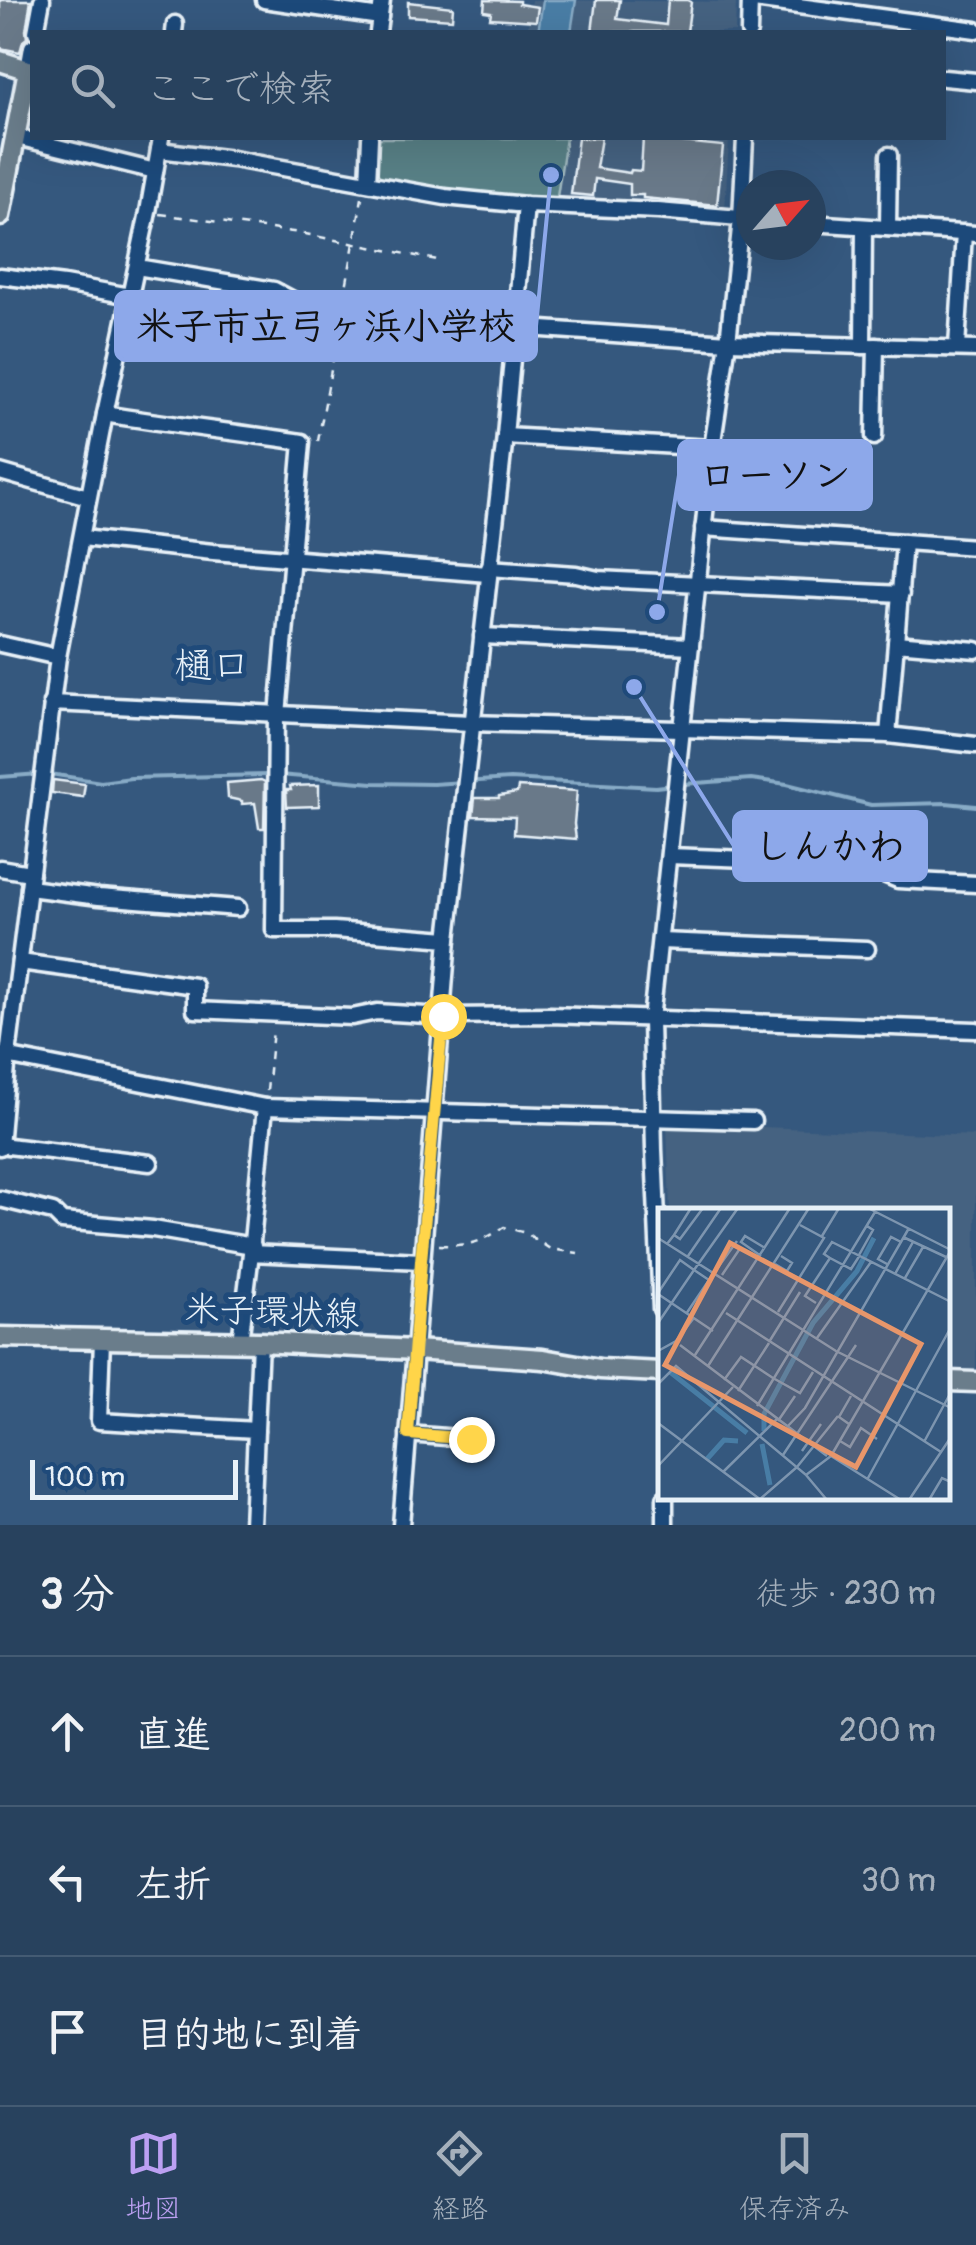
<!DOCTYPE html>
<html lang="ja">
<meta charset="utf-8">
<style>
body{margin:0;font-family:Pangolin,"Klee One",sans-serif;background:#344d67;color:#f1f3f6}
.compass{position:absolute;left:736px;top:170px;width:90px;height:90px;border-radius:50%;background:#28425e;box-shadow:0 10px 40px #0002;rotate:62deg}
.scale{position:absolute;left:30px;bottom:25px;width:208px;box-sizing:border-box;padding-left:10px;border:5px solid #e8f1f8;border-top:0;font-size:28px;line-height:35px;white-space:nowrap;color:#e8f1f8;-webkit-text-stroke:8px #1f4a7a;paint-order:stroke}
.stop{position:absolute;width:30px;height:30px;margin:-22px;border:8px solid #ffd54a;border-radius:50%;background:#fff}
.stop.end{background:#ffd54a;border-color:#fff;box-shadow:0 2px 10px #0008}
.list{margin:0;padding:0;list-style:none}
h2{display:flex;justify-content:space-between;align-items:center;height:130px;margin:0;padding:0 40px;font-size:42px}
h2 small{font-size:32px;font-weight:400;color:#a5b0bc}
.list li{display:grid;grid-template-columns:65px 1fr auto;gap:30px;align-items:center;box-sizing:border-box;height:150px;padding:0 40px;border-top:2px solid #445b73}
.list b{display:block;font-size:38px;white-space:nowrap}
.list em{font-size:32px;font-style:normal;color:#a5b0bc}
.icon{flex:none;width:55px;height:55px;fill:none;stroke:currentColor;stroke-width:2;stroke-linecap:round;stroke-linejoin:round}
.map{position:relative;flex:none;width:976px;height:1525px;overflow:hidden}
.search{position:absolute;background:#28425e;box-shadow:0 10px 40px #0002;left:30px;right:30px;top:30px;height:110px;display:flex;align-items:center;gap:25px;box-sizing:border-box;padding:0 35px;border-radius:0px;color:#a5b0bc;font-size:38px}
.sheet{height:580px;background:#28425e}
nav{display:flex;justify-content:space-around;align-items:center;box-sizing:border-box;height:140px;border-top:2px solid #445b73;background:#28425e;font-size:28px;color:#a5b0bc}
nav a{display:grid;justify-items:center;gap:5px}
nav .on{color:#bca0f2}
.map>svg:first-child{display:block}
.built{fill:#456281}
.green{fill:#598086;stroke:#a0b8bf;stroke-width:2.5}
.water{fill:#487da5;stroke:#88abc6;stroke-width:2.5}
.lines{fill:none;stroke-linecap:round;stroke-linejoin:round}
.stream{stroke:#88abc6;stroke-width:4}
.building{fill:#697989;stroke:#e8f1f8;stroke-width:2.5}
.minor-casing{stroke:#e8f1f8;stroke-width:21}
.major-casing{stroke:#e8f1f8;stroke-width:25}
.path{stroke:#e8f1f8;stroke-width:2.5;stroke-dasharray:8 8;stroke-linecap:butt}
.minor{stroke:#1f4a7a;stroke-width:14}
.major{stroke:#6b7d8b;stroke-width:18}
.route{stroke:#ffd54a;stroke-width:12}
.labels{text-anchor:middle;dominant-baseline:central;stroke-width:10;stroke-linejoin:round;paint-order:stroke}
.street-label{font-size:35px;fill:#e8f1f8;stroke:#1f4a7a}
.neighbourhood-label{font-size:38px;fill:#e8f1f8;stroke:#1f4a7a}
.inset-river{fill:none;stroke:#487da5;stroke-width:5}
.inset-road{fill:none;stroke:#7d95af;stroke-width:2.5}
.view{fill:#e8966a;fill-opacity:0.15;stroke:#e8966a;stroke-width:5}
.inset-edge{fill:none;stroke:#e8f1f8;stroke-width:5}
.leader{fill:none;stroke:#8da8ea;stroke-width:4}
.callout-dot{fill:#8da8ea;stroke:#1f4a7a;stroke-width:4}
.callout{fill:#8da8ea;stroke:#8da8ea;stroke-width:4}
.callout-label{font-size:38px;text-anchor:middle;font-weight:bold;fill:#111}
</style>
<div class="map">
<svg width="976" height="1525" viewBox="0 0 976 1525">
<rect width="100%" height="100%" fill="#35587e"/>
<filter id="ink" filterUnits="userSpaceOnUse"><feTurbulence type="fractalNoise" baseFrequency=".01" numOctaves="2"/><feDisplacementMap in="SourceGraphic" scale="20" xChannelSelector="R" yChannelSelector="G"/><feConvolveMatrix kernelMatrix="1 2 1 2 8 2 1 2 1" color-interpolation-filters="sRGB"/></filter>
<g filter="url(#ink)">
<!-- built -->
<g class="built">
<polygon points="532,0 736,2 735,32 527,32"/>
<polygon points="373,138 729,138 725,210 476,196 381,181 370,169"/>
<polygon points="667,1123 976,1136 976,1369 949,1369 948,1210 670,1210"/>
</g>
<!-- green -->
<polygon class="green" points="376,138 566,138 557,197 496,195 382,179 373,168"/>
<!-- water -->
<polygon class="water" points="543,0 576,0 571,32 538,32"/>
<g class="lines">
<!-- stream -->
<g class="stream">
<polyline points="50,774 101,782 131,778 269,775"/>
<polyline points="279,775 373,783 433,784 510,779 656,787 673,785"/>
<polyline points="0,777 40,774"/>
<polyline points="683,784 751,779 787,784 871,805 946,803 976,806"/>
</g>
</g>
<!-- building -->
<g class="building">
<polygon points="0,0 31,0 26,30 27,38 23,41 20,52 0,48"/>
<polygon points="485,0 519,1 519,4 538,7 536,21 490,18 491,12 484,11"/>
<polygon points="596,0 620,0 617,19 666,25 668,0 687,0 691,2 687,32 592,32"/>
<polygon points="408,2 453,7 452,19 408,16"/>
<polygon points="578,138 601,138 596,168 630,173 631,170 641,171 643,138 723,146 717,205 643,198 643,195 630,195 630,184 595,179 593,196 571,194"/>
<polygon points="53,780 85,784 83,797 52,793"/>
<polygon points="261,780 265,782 264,828 259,828 255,803 242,804 242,801 228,798 227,783"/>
<polygon points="319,785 319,806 287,807 286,790 291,790 290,786"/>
<polygon points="518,787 577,791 574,824 576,839 514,834 515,817 473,816 475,798 499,798 499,796 517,793"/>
</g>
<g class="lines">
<!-- minor casing -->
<g class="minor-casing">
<g id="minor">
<polyline points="264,0 380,17"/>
<polyline points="754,0 976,30"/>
<polyline points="36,32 42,0"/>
<polyline points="174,32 175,24"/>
<polyline points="378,32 382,0"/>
<polyline points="749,32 750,0"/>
<polyline points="28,70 32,47"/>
<polyline points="944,78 976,81"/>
<polyline points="17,137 155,171"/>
<polyline points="159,150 233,159 445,197 526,205 658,211 751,219"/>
<polyline points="368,183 370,138"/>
<polyline points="811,223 976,234"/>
<polyline points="888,228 889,155"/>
<polyline points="137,267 274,290 304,306 342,312 514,327 728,342 976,349"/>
<polyline points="0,276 64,284 130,296"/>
<polyline points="863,346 864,227"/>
<polyline points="957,347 964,233"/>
<path d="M105,414C170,425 236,432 302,442L278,715"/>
<polyline points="505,436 712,448"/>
<polyline points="874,437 876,346"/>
<polyline points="0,472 88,497"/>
<polyline points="703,528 976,547"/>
<polyline points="82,538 213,552 488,574"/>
<polyline points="489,568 576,574 598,579 901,594"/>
<polyline points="482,636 691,646"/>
<polyline points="896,643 904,542"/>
<polyline points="0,644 58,657"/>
<polyline points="51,703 471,723 888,735 976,745"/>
<polyline points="276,715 274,930 334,930 448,939"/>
<polyline points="888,735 896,643 976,650"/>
<polyline points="669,856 858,863 898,880 976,884"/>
<polyline points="0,868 30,873"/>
<polyline points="29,888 99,897 238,908"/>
<polyline points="660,941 867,949"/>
<polyline points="20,962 195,986 195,1010 352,1017 377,1012 443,1016 551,1015 976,1030"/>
<polyline points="1,1055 265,1107 753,1121"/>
<polyline points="0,1145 150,1163"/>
<polyline points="0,1147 8,1055 58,657 105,414 148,212 161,138"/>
<polyline points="0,1199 53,1212 62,1221 153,1229 253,1246"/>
<polyline points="251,1252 265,1107"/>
<polyline points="661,1309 654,1150 651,1020 712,448 728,342 741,219 745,138"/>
<polyline points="102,1340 99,1421 256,1430 252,1525"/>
<polyline points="240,1342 251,1253 421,1261"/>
<polyline points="256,1430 260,1342"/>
<polyline points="408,1434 471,1439"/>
<polyline points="665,1498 665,1525"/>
<polyline points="401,1525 448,939 505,436 526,205"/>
</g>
</g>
<!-- major casing -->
<g class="major-casing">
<g id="major">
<polyline points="0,61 28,70 0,216"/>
<polyline points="0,1337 260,1342 415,1350 543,1359 600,1369 661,1372"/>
<polyline points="948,1381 976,1382"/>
</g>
</g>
<!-- path -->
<g class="path">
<polyline points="160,214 300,233 437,260"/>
<polyline points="344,299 362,198"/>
<polyline points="318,441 339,326"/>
<polyline points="267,1091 273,1030"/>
<path d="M439,1245C469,1246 479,1244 504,1227L526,1233L550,1249L578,1253"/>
</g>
<!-- minor -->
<use href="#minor" class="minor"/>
<!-- major -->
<use href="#major" class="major"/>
</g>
</g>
<g class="lines" filter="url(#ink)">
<!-- route -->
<polyline class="route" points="443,1016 421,1261 408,1434 471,1439"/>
</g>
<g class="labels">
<!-- street labels -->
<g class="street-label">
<text transform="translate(272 1312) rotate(2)">米子環状線</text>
</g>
<!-- neighbourhood labels -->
<g class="neighbourhood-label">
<text x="212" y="666">樋口</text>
</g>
</g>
<!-- overview -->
<g transform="translate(658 1208)">
<rect width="292" height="292" fill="#35587e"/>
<path class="inset-river" d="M12,164L89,225M106,223V206L155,115L199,63L216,30M104,236L112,277M49,251L66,232L80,233"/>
<path class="inset-road" d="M210,0L293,42M16,27L33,0M164,28L181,0M245,29L288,49M0,30L178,143L293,200M9,36L16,27L22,31L45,0M201,47L215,22L209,18M30,48L63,0M103,48L83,34L87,28L107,40M172,50L193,61L202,47M117,56L129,63L134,55L123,48M229,56L220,51L233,29L243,34M237,66L255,34M64,67L83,39M247,70L265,39M51,72L79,33M0,85L22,52L36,62L0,115M0,86L55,123M158,95L147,88L172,50L166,46L174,34L293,94M120,104L166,30L142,17M68,105L283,244M28,106L51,72L36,62L80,0M159,130L213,54M111,134L142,84M22,137L169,248M0,143L18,133L35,111M37,147L132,0M50,158L151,0M115,170L142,185L155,164M66,172L83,149L115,170M0,176L18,158L148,267L173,248M80,183L111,135M99,198L217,4M120,213L137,188M0,215L103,292M191,216L181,209L193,188M129,219L147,200L251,20M182,233L192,239L203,220L219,231M266,234L293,184M144,243L163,216M125,247L198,137M173,248L293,42M173,248L243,292M0,258L75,179M139,259L180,208M65,264L119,211M148,267L169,292M210,270L293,119M101,292L139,259M251,292L293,229M271,292L284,270L293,274"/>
<path class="view" d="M72,35L263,136L198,259L7,157Z"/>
<rect width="292" height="292" class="inset-edge"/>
</g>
<!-- callouts -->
<path class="leader" d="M551 175L536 326M657 612L679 475M634 687L734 846"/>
<g class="callout-dot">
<circle cx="551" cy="175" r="10"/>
<circle cx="657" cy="612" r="10"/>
<circle cx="634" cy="687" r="10"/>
</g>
<g class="callout">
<rect x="116" y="292" width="420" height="68" rx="10"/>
<rect x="679" y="441" width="192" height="68" rx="10"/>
<rect x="734" y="812" width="192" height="68" rx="10"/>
</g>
<g class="callout-label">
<text x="326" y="339">米子市立弓ヶ浜小学校</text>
<text x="775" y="488">ローソン</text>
<text x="830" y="859">しんかわ</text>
</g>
</svg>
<svg class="compass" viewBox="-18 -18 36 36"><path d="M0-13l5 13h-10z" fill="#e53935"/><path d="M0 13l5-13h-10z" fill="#a5b0bc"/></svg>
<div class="scale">100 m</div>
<div class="stop" style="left:443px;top:1016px"></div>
<div class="stop end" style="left:471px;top:1439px"></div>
<div class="search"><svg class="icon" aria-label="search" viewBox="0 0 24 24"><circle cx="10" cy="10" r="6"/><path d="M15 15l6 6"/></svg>ここで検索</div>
</div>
<section class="sheet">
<h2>3 分<small>徒歩 · 230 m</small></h2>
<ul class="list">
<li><svg class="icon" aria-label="ahead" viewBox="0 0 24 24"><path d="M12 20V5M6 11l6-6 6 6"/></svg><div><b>直進</b></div><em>200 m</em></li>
<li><svg class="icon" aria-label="left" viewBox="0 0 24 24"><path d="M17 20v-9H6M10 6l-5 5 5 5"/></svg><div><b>左折</b></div><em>30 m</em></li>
<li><svg class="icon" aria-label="arrive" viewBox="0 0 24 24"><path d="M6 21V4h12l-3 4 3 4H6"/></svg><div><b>目的地に到着</b></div></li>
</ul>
</section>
<nav>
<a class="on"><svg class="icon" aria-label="map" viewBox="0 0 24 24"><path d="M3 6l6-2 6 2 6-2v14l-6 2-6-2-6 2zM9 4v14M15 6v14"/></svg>地図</a>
<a><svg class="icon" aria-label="directions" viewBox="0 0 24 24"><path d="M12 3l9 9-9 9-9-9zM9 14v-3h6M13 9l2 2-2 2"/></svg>経路</a>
<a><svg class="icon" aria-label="saved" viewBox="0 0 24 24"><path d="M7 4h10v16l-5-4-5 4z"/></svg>保存済み</a>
</nav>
